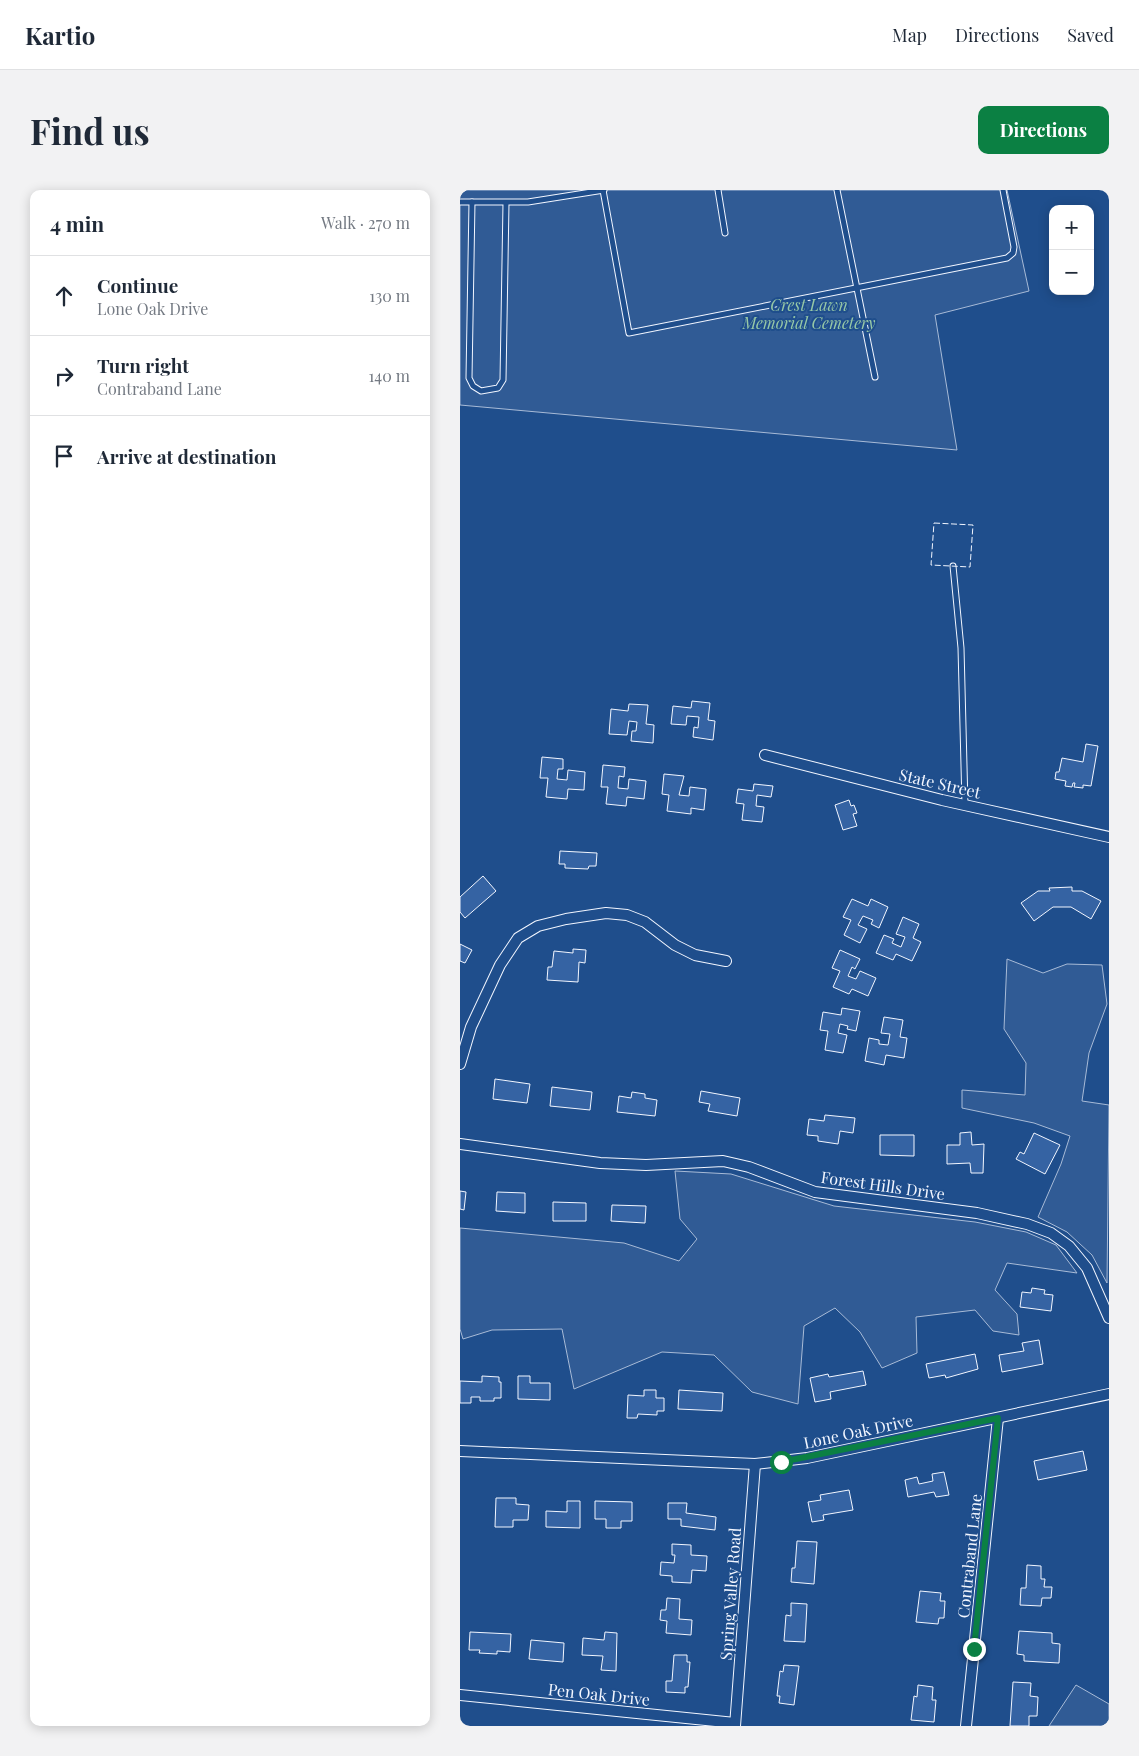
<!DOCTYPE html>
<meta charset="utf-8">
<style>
body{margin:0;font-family:"Playfair Display",serif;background:#f2f2f3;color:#1f2937}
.controls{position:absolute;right:15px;top:15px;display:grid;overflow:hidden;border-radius:10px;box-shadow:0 2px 12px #0003}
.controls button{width:45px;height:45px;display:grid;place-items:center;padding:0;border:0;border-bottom:1px solid #e0e1e3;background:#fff;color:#1f2937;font:25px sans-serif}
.stop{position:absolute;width:15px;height:15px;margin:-11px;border:4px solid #0b8043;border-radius:50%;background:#fff}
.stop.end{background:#0b8043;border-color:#fff;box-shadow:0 1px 5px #0008}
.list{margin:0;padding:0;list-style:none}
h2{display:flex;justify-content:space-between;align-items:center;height:65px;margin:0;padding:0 20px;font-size:21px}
h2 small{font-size:16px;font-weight:400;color:#747a83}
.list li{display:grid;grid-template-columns:32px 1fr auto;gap:15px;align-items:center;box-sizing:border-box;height:80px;padding:0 20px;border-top:1px solid #e0e1e3}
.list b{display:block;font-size:19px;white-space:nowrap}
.list p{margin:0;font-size:16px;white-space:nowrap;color:#747a83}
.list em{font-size:16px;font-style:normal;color:#747a83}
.icon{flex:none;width:28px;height:28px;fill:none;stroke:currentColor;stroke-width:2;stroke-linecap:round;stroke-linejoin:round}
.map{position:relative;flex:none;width:649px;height:1536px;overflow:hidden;border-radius:10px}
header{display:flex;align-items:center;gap:30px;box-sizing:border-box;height:70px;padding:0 25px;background:#fff;border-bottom:1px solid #e0e1e3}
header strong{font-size:24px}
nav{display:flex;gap:28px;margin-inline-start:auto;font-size:18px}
.intro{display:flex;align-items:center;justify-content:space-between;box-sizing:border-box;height:120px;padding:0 30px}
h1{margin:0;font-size:35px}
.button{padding:12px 22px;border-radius:10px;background:#0b8043;color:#fff;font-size:18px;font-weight:700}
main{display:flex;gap:30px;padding:0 30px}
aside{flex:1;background:#fff;border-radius:10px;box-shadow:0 2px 12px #0003}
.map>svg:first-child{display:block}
.built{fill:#305b95;stroke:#a8bbd7}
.building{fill:#3563a3;stroke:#f2f6ff}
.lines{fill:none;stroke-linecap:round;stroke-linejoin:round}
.lane-casing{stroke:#f2f6ff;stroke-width:7}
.street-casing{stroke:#f2f6ff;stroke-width:12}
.lane{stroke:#1f4e8c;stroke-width:5}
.street{stroke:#1f4e8c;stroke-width:10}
.fence{stroke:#f2f6ff;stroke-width:1;stroke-dasharray:6 2.5;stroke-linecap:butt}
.route{stroke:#0b8043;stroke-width:6}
.labels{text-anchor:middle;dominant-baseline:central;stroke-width:4;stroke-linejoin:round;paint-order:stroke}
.park-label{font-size:16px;font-style:italic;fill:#97c8a6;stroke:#1f4e8c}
.street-label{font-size:16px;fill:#f2f6ff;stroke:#1f4e8c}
</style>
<header>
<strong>Kartio</strong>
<nav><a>Map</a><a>Directions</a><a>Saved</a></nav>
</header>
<div class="intro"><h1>Find us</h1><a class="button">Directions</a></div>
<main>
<aside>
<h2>4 min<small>Walk · 270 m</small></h2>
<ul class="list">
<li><svg class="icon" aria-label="ahead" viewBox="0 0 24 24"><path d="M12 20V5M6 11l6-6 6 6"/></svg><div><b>Continue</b><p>Lone Oak Drive</p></div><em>130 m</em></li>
<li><svg class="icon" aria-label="right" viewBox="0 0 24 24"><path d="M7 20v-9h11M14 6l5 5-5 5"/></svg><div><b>Turn right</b><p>Contraband Lane</p></div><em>140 m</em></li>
<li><svg class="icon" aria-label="arrive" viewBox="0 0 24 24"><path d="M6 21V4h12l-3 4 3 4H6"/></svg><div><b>Arrive at destination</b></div></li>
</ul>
</aside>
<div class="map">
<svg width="649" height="1536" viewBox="0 0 649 1536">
<rect width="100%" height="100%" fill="#1f4e8c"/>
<!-- built -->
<g class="built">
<polygon points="0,0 547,0 569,101 475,125 497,260 0,215"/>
<polygon points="547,769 583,783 607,774 642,775 647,814 629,863 622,911 649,915 647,1093 632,1065 607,1042 578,1027 601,974 610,946 574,933 502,918 502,900 565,905 566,873 544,839"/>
<polygon points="215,981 271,984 374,1016 515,1032 566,1042 596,1055 617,1083 547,1073 535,1100 557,1124 559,1145 533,1141 515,1120 456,1127 457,1163 422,1178 400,1142 375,1118 344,1136 338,1214 292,1202 254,1165 202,1162 114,1199 102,1139 32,1140 3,1149 0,1139 0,1038 164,1053 219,1071 237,1049 220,1029"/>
<polygon points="616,1495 649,1514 649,1536 589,1536"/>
</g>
<!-- building -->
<g class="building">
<polygon points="232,511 250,513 248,530 255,531 253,550 233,547 234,537 238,538 239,527 227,526 226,535 211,534 213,516 231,518"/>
<polygon points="169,514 188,515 186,534 194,535 193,553 171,551 172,541 176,541 177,532 169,531 167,545 149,544 151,519 168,521"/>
<polygon points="626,554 638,556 631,596 623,595 623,598 614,597 615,593 613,593 612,597 605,596 606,591 595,589 596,582 599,582 602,568 623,572"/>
<polygon points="82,567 103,569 103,579 98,579 97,589 107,590 108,580 125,582 124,600 108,599 107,609 86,607 88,588 80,588"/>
<polygon points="143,575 165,577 164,587 159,586 158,598 168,599 169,589 186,591 184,609 167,607 166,616 146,614 148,597 141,597"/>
<polygon points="204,584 224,586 219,605 229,606 230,597 246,599 244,620 231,618 231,624 207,621 209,605 202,604"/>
<polygon points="294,594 313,596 311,607 297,605 296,616 304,617 302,632 282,630 284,614 276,613 278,599 293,601"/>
<polygon points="389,610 391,616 394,615 397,623 393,624 397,636 383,640 375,615"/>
<polygon points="100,661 137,663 136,676 129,676 128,679 105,678 105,674 99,674"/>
<polygon points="23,686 36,701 5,728 0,722 0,707"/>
<polygon points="612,697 612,701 622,701 641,711 631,729 611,717 593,717 574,731 561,713 578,701 590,701 589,698"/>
<polygon points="392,709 408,716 411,709 428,717 419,738 411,734 413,730 403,726 398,735 407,739 400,753 384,745 391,730 383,727"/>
<polygon points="443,727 459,734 453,748 461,752 452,771 436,764 433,770 416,763 424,745 434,749 432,753 441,757 445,747 436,744"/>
<polygon points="0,754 12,760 5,773 0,771"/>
<polygon points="113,759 126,760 125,773 119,772 118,792 87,790 88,777 92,777 94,761 113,763"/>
<polygon points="380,760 400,769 395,779 392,777 388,786 396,789 400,781 416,788 408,806 392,799 389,804 373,797 380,781 372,778"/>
<polygon points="382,818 400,821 396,841 387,839 388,836 380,834 378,843 387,845 383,863 365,860 368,841 360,840 363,822 381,825"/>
<polygon points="424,827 443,830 440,847 447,848 444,868 426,865 424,875 405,871 409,848 419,850 419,854 428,855 430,844 421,843"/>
<polygon points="35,889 70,894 67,913 33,909"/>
<polygon points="92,897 132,902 130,920 90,916"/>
<polygon points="241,901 280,908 277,926 248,921 250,914 239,912"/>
<polygon points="172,902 185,904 185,908 197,910 195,926 157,922 159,906 171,908"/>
<polygon points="365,925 395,928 393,943 380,941 378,954 358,951 358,946 347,945 349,929 364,931"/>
<polygon points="511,942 512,955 524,954 523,983 511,983 510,973 487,974 487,955 500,955 500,943"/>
<polygon points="574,943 600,955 585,984 556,969 560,962 564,964"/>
<polygon points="420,945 454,945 454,966 420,965"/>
<polygon points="0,1001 6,1002 4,1020 0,1019"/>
<polygon points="37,1002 65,1003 65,1023 36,1021"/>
<polygon points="93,1012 126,1013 126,1031 93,1031"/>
<polygon points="152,1015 186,1016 185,1033 151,1031"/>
<polygon points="572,1098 585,1100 584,1104 593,1105 591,1121 560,1117 562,1102 571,1103"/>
<polygon points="579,1150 583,1174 542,1182 539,1165 564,1161 562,1153"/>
<polygon points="515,1164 518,1179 486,1188 485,1185 469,1188 466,1174"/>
<polygon points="403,1181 406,1195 370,1202 371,1209 355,1212 350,1188 368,1184 369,1187"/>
<polygon points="22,1186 39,1187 39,1192 41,1192 41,1208 34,1208 34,1211 20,1211 20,1207 11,1207 11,1213 0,1213 0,1191 22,1192"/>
<polygon points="58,1186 70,1186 70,1193 90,1193 90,1210 58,1209"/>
<polygon points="184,1200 196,1200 196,1208 204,1208 204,1221 197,1221 197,1225 178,1224 177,1228 167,1228 168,1205 184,1206"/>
<polygon points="219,1200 263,1203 262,1221 218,1219"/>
<polygon points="623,1261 627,1280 578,1290 574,1271"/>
<polygon points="484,1282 489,1305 476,1307 474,1302 448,1307 445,1290 457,1287 459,1294 473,1291 472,1284"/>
<polygon points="389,1300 393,1320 363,1325 364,1330 352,1332 348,1312 361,1310 360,1305"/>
<polygon points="36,1308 56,1308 56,1314 69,1315 68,1330 53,1330 53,1337 35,1337"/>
<polygon points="107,1311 120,1311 120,1338 86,1337 86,1321 107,1322"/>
<polygon points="135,1311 172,1312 172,1331 161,1331 161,1338 146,1338 146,1329 135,1329"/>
<polygon points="208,1313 227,1313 226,1323 256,1327 255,1340 221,1336 221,1329 208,1329"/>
<polygon points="337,1351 357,1352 354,1394 331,1392 332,1378 335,1378"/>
<polygon points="212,1354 231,1355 231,1365 247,1366 246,1381 232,1380 231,1393 212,1392 212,1386 200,1385 201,1372 214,1373 215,1365 212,1365"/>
<polygon points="567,1375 581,1376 581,1389 585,1389 584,1397 592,1397 591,1408 582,1408 581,1416 560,1415 561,1398 566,1398"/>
<polygon points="460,1401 481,1403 480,1411 485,1411 484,1428 479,1428 478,1434 456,1432"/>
<polygon points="207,1408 220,1409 219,1429 232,1430 231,1445 206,1443 207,1431 200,1430 201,1420 206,1420"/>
<polygon points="331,1413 347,1414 345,1452 324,1451 326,1425 331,1426"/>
<polygon points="559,1441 592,1443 592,1453 600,1454 599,1473 564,1471 564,1465 557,1464"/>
<polygon points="10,1442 51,1444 50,1462 37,1461 37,1464 19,1463 20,1460 9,1460"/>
<polygon points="145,1442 157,1443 156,1481 141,1480 143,1466 122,1465 123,1448 144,1450"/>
<polygon points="71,1450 104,1453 103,1472 69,1469"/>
<polygon points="214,1465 227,1465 227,1472 230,1472 228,1497 225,1497 225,1503 206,1502 206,1491 212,1491"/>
<polygon points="324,1475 339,1476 334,1515 319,1513 320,1506 317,1506 320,1481 323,1482"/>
<polygon points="553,1492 571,1493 570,1506 578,1507 577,1526 569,1526 569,1536 550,1536"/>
<polygon points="458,1495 473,1497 472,1510 476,1510 474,1532 451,1530 454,1506 457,1507"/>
</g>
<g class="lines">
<!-- lane casing -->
<g class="lane-casing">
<g id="lane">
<polyline points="143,0 169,143 547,68 553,63 554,57 543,0"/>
<polyline points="258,0 265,43"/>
<polyline points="377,0 415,187"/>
<polyline points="0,12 68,12 144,0"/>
<polyline points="12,12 9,188 13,196 21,201 38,198 43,190 46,13"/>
<polyline points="493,376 501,458 505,615"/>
</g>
</g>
<!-- street casing -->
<g class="street-casing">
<g id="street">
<polyline points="305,565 482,610 649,647"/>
<polyline points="0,874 11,837 40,775 58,748 78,736 106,729 146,723 167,725 185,732 215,755 235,765 266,771"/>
<polyline points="0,954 140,973 186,975 263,971 289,977 355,1002 517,1023 567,1034 591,1043 609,1056 627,1078 649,1128"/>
<polyline points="0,1261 295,1274 347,1268 649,1204"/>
<polyline points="0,1505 275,1533"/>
<polyline points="275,1536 295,1274"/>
<polyline points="506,1536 538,1228"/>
</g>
</g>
<!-- lane -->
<use href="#lane" class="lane"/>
<!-- street -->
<use href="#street" class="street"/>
<!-- fence -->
<polygon class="fence" points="474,333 513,335 510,377 471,375"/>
</g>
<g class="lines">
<!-- route -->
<polyline class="route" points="321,1272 538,1228 514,1459"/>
</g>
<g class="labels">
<!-- park labels -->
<g class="park-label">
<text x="349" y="114">Crest Lawn<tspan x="349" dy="18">Memorial Cemetery</tspan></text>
</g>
<!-- street labels -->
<g class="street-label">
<text transform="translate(480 593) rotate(13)">State Street</text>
<text transform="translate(423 995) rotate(8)">Forest Hills Drive</text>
<text transform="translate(398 1241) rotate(-12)">Lone Oak Drive</text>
<text transform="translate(509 1366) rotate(-84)">Contraband Lane</text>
<text transform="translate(270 1404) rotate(-86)">Spring Valley Road</text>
<text transform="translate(139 1504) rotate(6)">Pen Oak Drive</text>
</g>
</g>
</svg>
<div class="controls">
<button>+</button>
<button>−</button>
</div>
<div class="stop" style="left:321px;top:1272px"></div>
<div class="stop end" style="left:514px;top:1459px"></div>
</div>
</main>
